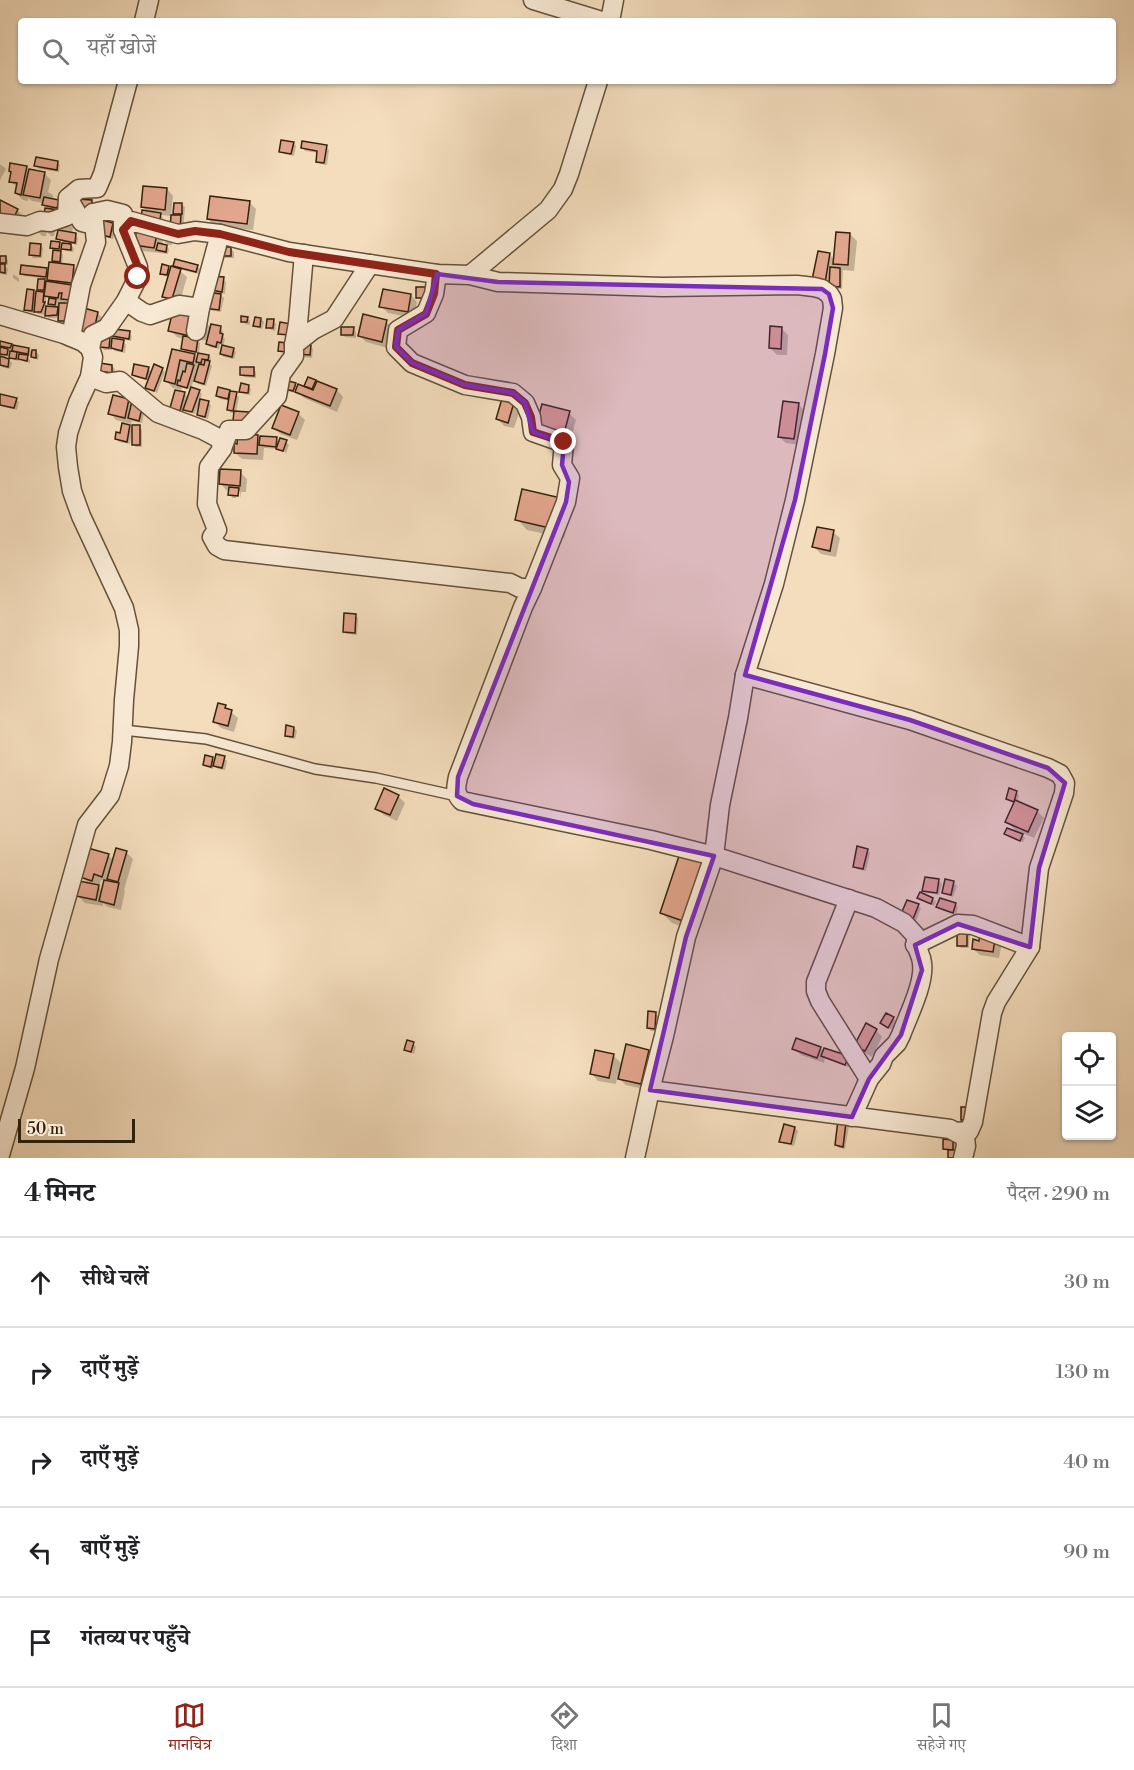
<!DOCTYPE html>
<html lang="hi">
<meta charset="utf-8">
<style>
body{margin:0;font-family:"Libre Bodoni","Noto Serif Devanagari",serif;background:#f2f2f2;color:#202124}
.controls{position:absolute;right:18px;bottom:18px;display:grid;overflow:hidden;border-radius:6px;box-shadow:0 2px 4px #0004}
.controls button{width:54px;height:54px;display:grid;place-items:center;padding:0;border:0;border-bottom:2px solid #e0e0e0;background:#fff;color:#202124;font:30px sans-serif}
.scale{position:absolute;left:18px;bottom:15px;width:117px;box-sizing:border-box;padding-left:6px;border:3px solid #34230c;border-top:0;font-size:16px;line-height:21px;white-space:nowrap;color:#34230c;-webkit-text-stroke:4px #f8e9d4;paint-order:stroke}
.stop{position:absolute;width:18px;height:18px;margin:-14px;border:4px solid #8f2418;border-radius:50%;background:#fff}
.stop.end{background:#8f2418;border-color:#fff;box-shadow:0 2px 6px #0008}
.list{margin:0;padding:0;list-style:none}
h2{display:flex;justify-content:space-between;align-items:center;height:78px;margin:0;padding:0 24px;font-size:26px}
h2 small{font-size:20px;font-weight:400;color:#757577}
.list li{display:grid;grid-template-columns:39px 1fr auto;gap:18px;align-items:center;box-sizing:border-box;height:90px;padding:0 24px;border-top:2px solid #e0e0e0}
.list b{display:block;font-size:22px;white-space:nowrap}
.list em{font-size:20px;font-style:normal;color:#757577}
.icon{flex:none;width:33px;height:33px;fill:none;stroke:currentColor;stroke-width:2;stroke-linecap:round;stroke-linejoin:round}
.map{position:relative;flex:none;width:1134px;height:1158px;overflow:hidden}
.search{position:absolute;background:#fff;box-shadow:0 2px 4px #0004;left:18px;right:18px;top:18px;height:66px;display:flex;align-items:center;gap:15px;box-sizing:border-box;padding:0 21px;border-radius:6px;color:#757577;font-size:22px}
.sheet{height:528px;background:#fff}
nav{display:flex;justify-content:space-around;align-items:center;box-sizing:border-box;height:84px;border-top:2px solid #e0e0e0;background:#fff;font-size:16px;color:#757577}
nav a{display:grid;justify-items:center;gap:3px}
nav .on{color:#8f2418}
.map>svg:first-child{display:block}
.shadow{fill:#0003;fill-rule:evenodd}
.building{fill:#e2a58d;stroke:#34230c;stroke-width:1.5}
.lines{fill:none;stroke-linecap:round;stroke-linejoin:round}
.lane-casing{stroke:#645238;stroke-width:12}
.street-casing{stroke:#645238;stroke-width:21}
.lane{stroke:#f8e9d4;stroke-width:9}
.street{stroke:#f8e9d4;stroke-width:18}
.route{stroke:#8f2418;stroke-width:8}
.marked{fill:#7b2cbf;fill-opacity:0.2;stroke:#7b2cbf;stroke-width:4.5;stroke-linejoin:round}
</style>
<div class="map">
<svg width="1134" height="1158" viewBox="0 0 1134 1158">
<rect width="100%" height="100%" fill="#f4ddbd"/>
<filter id="stains"><feTurbulence type="fractalNoise" baseFrequency=".00333" numOctaves="4"/><feColorMatrix values="0 0 0 0 .2 0 0 0 0 .09 0 0 0 0 .02 0 0 0 .5 -.17"/></filter>
<radialGradient id="worn" r=".72"><stop offset=".6" stop-color="#630" stop-opacity="0"/><stop offset="1" stop-color="#630" stop-opacity=".3"/></radialGradient>
<!-- shadow -->
<g class="shadow">
<polygon points="293,143 296,146 294,156 284,154 281,151"/>
<polygon points="326,147 329,150 327,165 320,164 317,161 319,153 305,151 303,148"/>
<polygon points="57,162 60,165 59,172 39,169 36,166"/>
<polygon points="0,164 6,169 0,180"/>
<path d="M26,167L29,170L44,173L51,180L48,192L53,195V200L58,201L61,204L60,210L56,209L73,227L72,234L78,238L77,245L69,243L74,248L73,252L66,251L62,248V251L58,250L63,255L62,265L73,267L80,273L71,324L62,323L59,320V318H49L46,315L38,314L35,310L34,313L29,312L26,309L33,291L37,295L43,293L39,289L40,278L25,276L22,273L47,270L49,272L58,265L53,260L57,252L52,247L59,244L63,248V242L58,239L64,233L59,228L44,203L32,201L28,198V201L23,200L16,193L17,187L11,181ZM42,278L49,279L53,283L47,284ZM46,296L50,300V304L54,308L46,307Z"/>
<polygon points="167,189 173,196 171,216 161,215 163,218 162,227 143,207"/>
<polygon points="0,202 17,210 24,217 18,229"/>
<polygon points="249,202 256,209 253,230 240,229 239,242 230,239 231,227 215,226 208,219"/>
<polygon points="175,204 182,205 185,207 183,231 174,216"/>
<polygon points="113,224 116,227 113,239 103,237"/>
<polygon points="40,226 56,229 54,236 51,236 47,232 46,236 42,236 39,233"/>
<polygon points="157,232 165,240 166,235 172,238 172,245 168,245 163,240 162,246 166,246 169,249 168,254 143,251 136,244"/>
<polygon points="850,234 857,241 854,271 843,270 842,289 821,287 830,255 835,260"/>
<polygon points="40,245 43,248 42,258 33,258 31,255"/>
<polygon points="231,249 234,252 234,258 224,258 221,255"/>
<polygon points="0,257 5,257 8,260 8,265 4,265 8,269 7,275 0,274"/>
<polygon points="175,266 197,266 200,269 199,274 178,269 187,277 179,305 171,303 164,296 170,277 164,276 162,273 168,267 172,271 180,270"/>
<polygon points="13,274 19,278 19,282 13,278"/>
<polygon points="223,279 226,282 225,294 219,293 224,298 221,312 209,310 206,308 217,295 212,290"/>
<polygon points="411,295 417,302 414,318 388,313 381,306"/>
<polygon points="98,313 104,320 100,339 109,339 113,343 119,341 114,336 129,333 132,336 131,341 121,339 126,345 125,353 115,351 112,348 112,350 104,350 101,347 101,341 80,331"/>
<polygon points="247,318 250,321 250,325 245,324 242,321"/>
<polygon points="261,319 264,322 262,329 258,328 255,325"/>
<polygon points="273,321 276,324 275,331 271,330 268,327"/>
<polygon points="386,322 393,328 388,348 366,342 360,336"/>
<polygon points="202,323 207,324 211,328 220,328 223,331 222,335 225,339 223,347 233,349 236,352 234,359 224,357 221,354 223,345 220,344 219,349 210,347 208,344 208,341 202,340 198,336 197,339 200,343 199,354 192,353 198,359 208,355 211,358 210,364 212,366 206,386 198,384 194,379 191,388 199,391 202,394 200,400 208,402 211,405 208,419 201,417 198,415 201,404 199,403 195,414 188,412 184,408 183,413 174,411 171,408 184,394 189,398 191,390 182,387 181,390 173,388 166,381 173,351 188,354 183,349 184,339 177,337 170,330"/>
<polygon points="353,329 356,332 356,338 345,337 342,334"/>
<polygon points="782,329 788,335 787,355 777,355 770,348"/>
<polygon points="0,343 29,349 33,354 36,352 39,355 38,360 32,356 25,355 30,360 30,363 23,361 20,358 19,361 14,360 10,356 5,357 12,363 10,369 2,367 0,365"/>
<polygon points="310,346 313,349 312,358 302,357 299,354"/>
<polygon points="112,366 115,369 114,375 104,374 101,371"/>
<polygon points="148,369 152,372 162,369 165,372 157,393 146,387 149,380 136,377 133,374"/>
<polygon points="253,369 256,372 256,378 244,377 241,374"/>
<polygon points="315,381 318,384 318,383 337,390 343,397 337,412 304,398 297,391 296,393 287,391 284,388 295,385 298,388 312,391 306,385"/>
<polygon points="248,386 251,389 250,395 244,394 241,391"/>
<polygon points="219,389 236,394 239,397 236,413 231,413 228,410 230,401 220,399 217,396"/>
<polygon points="0,396 16,400 19,402 17,410 0,406"/>
<polygon points="504,397 521,407 514,428 504,426 498,419"/>
<polygon points="128,401 133,405 145,408 142,423 132,421 131,424 116,420 110,413"/>
<polygon points="798,404 805,411 800,445 786,443 779,437"/>
<polygon points="298,413 305,420 297,440 280,434 274,427"/>
<polygon points="569,413 576,420 570,442 544,435"/>
<polygon points="129,426 133,430 139,427 142,430 142,447 136,447 133,444 133,432 132,432 130,444 119,442 116,439"/>
<polygon points="257,436 261,441 276,439 280,443 286,442 289,445 286,453 279,449 264,448 263,460 242,459 235,453"/>
<polygon points="240,472 247,479 246,492 241,492 240,499 240,491 237,491 236,498 233,498 230,495 230,491 227,491 221,484"/>
<polygon points="571,510 564,538 527,530 517,519"/>
<polygon points="833,532 840,538 836,557 821,554 814,547"/>
<polygon points="355,616 358,618 357,635 347,634 344,631"/>
<polygon points="225,707 238,718 234,732 221,728 214,721"/>
<polygon points="294,728 297,731 295,739 289,738 286,735"/>
<polygon points="212,758 216,762 224,758 227,761 225,770 218,769 214,765 213,769 207,767 204,764"/>
<polygon points="1016,792 1019,795 1017,802 1037,811 1044,818 1034,838 1018,831 1025,838 1023,842 1009,836 1006,833 1019,834 1007,822 1015,803 1008,799"/>
<polygon points="398,796 405,803 397,821 384,815 377,809"/>
<path d="M117,850L127,853L133,859L124,890L125,891L121,910L108,907L103,903V906L85,903L78,896L90,885L82,877L108,855L114,861ZM101,880L106,881L103,891L99,887Z"/>
<polygon points="867,850 870,853 866,871 857,869 854,866"/>
<polygon points="682,852 693,930 672,923 662,913"/>
<polygon points="939,881 942,884 939,895 927,893 924,890"/>
<polygon points="947,881 954,883 957,886 953,897 947,895 944,892"/>
<polygon points="919,898 933,899 936,902 934,906"/>
<polygon points="955,904 958,907 956,915 941,910 938,907"/>
<polygon points="918,906 921,908 916,921 906,917"/>
<polygon points="970,930 969,948 961,948 958,945"/>
<polygon points="974,941 1002,942 999,958 980,955 973,949"/>
<polygon points="655,1013 658,1016 657,1031 651,1031 648,1028"/>
<polygon points="893,1018 896,1021 892,1030 882,1023"/>
<polygon points="876,1030 882,1037 872,1057 863,1052 856,1045"/>
<polygon points="413,1044 416,1047 414,1054 406,1049"/>
<polygon points="794,1048 820,1048 824,1052 851,1061 848,1067 825,1058 824,1063 801,1055"/>
<polygon points="648,1051 655,1058 648,1090 626,1085 617,1077 616,1084 598,1081 592,1074 614,1056 623,1065"/>
<polygon points="846,1123 849,1126 845,1149 839,1148 836,1145"/>
<polygon points="795,1128 798,1131 794,1146 784,1144 781,1141"/>
<polygon points="945,1141 959,1142 962,1145 949,1158 949,1152 944,1149"/>
</g>
<!-- building -->
<g class="building">
<polygon points="281,140 294,142 291,154 279,152"/>
<polygon points="302,141 327,145 324,163 316,162 317,151 301,148"/>
<polygon points="36,157 58,161 57,170 34,166"/>
<polygon points="10,163 27,166 21,195 15,193 17,183 9,182 11,172 9,171"/>
<polygon points="29,169 45,172 40,198 23,195"/>
<polygon points="143,186 167,188 165,210 141,207"/>
<polygon points="210,196 250,201 247,224 207,219"/>
<polygon points="44,197 59,200 57,208 42,205"/>
<polygon points="77,199 92,200 91,212 76,210"/>
<polygon points="0,200 18,209 11,223 0,218"/>
<polygon points="174,203 182,203 182,214 173,214"/>
<polygon points="45,208 58,210 44,217"/>
<polygon points="142,210 161,213 159,225 141,222"/>
<polygon points="171,215 181,215 180,229 170,229"/>
<polygon points="102,220 113,223 110,237 98,234"/>
<polygon points="137,227 158,230 154,248 134,245"/>
<polygon points="58,230 76,233 75,243 56,239"/>
<polygon points="836,232 850,233 848,265 833,264"/>
<polygon points="51,241 60,242 59,249 50,248"/>
<polygon points="30,243 41,244 40,256 29,255"/>
<polygon points="62,243 71,244 71,250 61,249"/>
<polygon points="158,243 167,245 166,252 156,250"/>
<rect x="219" y="247" width="12" height="9"/>
<polygon points="53,250 61,251 60,262 52,261"/>
<polygon points="818,251 830,253 825,283 812,280"/>
<rect x="0" y="256" width="6" height="7"/>
<polygon points="175,259 198,265 196,272 173,266"/>
<polygon points="49,262 74,265 72,283 47,280"/>
<polygon points="0,264 5,264 5,273 0,272"/>
<polygon points="162,264 169,266 167,275 160,274"/>
<polygon points="21,265 47,268 46,277 20,274"/>
<polygon points="171,266 181,269 172,299 162,297"/>
<polygon points="830,267 840,268 840,287 829,286"/>
<polygon points="212,276 224,277 222,292 211,290"/>
<polygon points="38,279 45,279 44,290 37,290"/>
<polygon points="46,281 72,285 70,300 61,299 62,293 59,293 58,298 44,296"/>
<rect x="416" y="287" width="10" height="11"/>
<polygon points="27,289 34,290 32,311 24,310"/>
<polygon points="383,289 411,294 408,312 379,307"/>
<polygon points="36,291 44,292 43,302 45,302 41,312 34,312"/>
<polygon points="207,292 221,294 219,310 204,308"/>
<polygon points="49,298 56,299 55,305 48,304"/>
<polygon points="59,303 70,303 69,321 58,321"/>
<polygon points="46,306 58,307 57,315 45,316"/>
<polygon points="84,308 98,312 93,335 78,331"/>
<polygon points="173,310 195,316 190,336 168,331"/>
<polygon points="363,314 387,320 382,342 358,336"/>
<polygon points="241,316 248,317 247,322 241,322"/>
<polygon points="255,317 261,318 260,327 253,326"/>
<polygon points="267,319 274,319 273,328 266,328"/>
<polygon points="280,322 291,324 289,335 278,334"/>
<polygon points="211,324 221,326 220,333 223,334 221,343 217,342 216,347 206,344"/>
<polygon points="770,326 782,327 781,349 769,348"/>
<polygon points="341,327 354,327 353,335 341,335"/>
<polygon points="114,329 130,331 129,339 112,336"/>
<polygon points="183,336 198,338 196,352 181,349"/>
<polygon points="100,337 110,338 109,348 100,347"/>
<polygon points="112,338 124,340 122,351 111,348"/>
<polygon points="0,341 12,344 10,348 0,346"/>
<polygon points="279,342 287,343 286,352 278,351"/>
<polygon points="299,343 311,345 310,355 298,354"/>
<polygon points="13,345 29,348 28,354 12,351"/>
<polygon points="222,345 234,348 232,357 220,354"/>
<polygon points="0,347 8,349 7,355 0,354"/>
<polygon points="172,349 195,354 193,363 180,360 175,384 164,381"/>
<polygon points="32,350 36,350 36,358 31,357"/>
<polygon points="10,351 17,352 16,359 9,358"/>
<polygon points="198,353 209,355 208,360 202,359 201,363 196,362"/>
<polygon points="19,354 28,355 27,361 18,359"/>
<polygon points="0,356 9,359 8,367 0,365"/>
<polygon points="205,360 210,361 204,384 194,381 199,364 204,365"/>
<polygon points="100,363 112,365 112,373 99,371"/>
<polygon points="187,363 194,365 187,388 177,385 178,380 180,381 183,371 185,372"/>
<polygon points="134,364 149,367 146,379 132,375"/>
<polygon points="154,364 163,368 154,391 145,388"/>
<polygon points="240,367 254,367 254,376 240,375"/>
<polygon points="308,377 316,380 312,389 304,386"/>
<polygon points="285,380 296,383 293,391 282,388"/>
<polygon points="317,381 337,389 330,406 295,392 298,384 313,390"/>
<polygon points="241,383 249,385 248,393 239,392"/>
<polygon points="191,387 200,390 192,412 183,410"/>
<polygon points="218,387 230,390 228,399 216,396"/>
<polygon points="175,390 185,392 180,411 170,408"/>
<polygon points="230,391 237,392 233,411 227,410"/>
<polygon points="0,394 17,398 14,408 0,405"/>
<polygon points="113,395 129,399 125,418 108,414"/>
<polygon points="503,395 515,399 508,423 496,419"/>
<polygon points="200,399 209,401 205,417 197,415"/>
<polygon points="132,401 143,404 139,421 128,418"/>
<polygon points="783,401 799,403 794,439 778,437"/>
<polygon points="542,404 570,411 563,437 535,429"/>
<polygon points="281,405 299,412 290,435 272,428"/>
<polygon points="234,411 249,412 248,423 233,421"/>
<polygon points="122,423 130,425 127,442 115,439 116,432 120,433"/>
<rect x="132" y="425" width="8" height="20"/>
<polygon points="238,434 258,435 257,454 234,453 234,443 237,444"/>
<polygon points="260,436 277,437 276,447 259,445"/>
<polygon points="280,438 287,440 283,451 276,449"/>
<polygon points="220,469 241,470 240,486 219,484"/>
<polygon points="229,487 239,488 238,496 228,495"/>
<polygon points="522,489 561,498 554,529 515,520"/>
<polygon points="817,527 834,530 830,551 812,547"/>
<polygon points="344,613 356,614 355,633 343,632"/>
<polygon points="218,703 226,705 225,708 232,710 228,726 213,722"/>
<polygon points="286,725 294,727 293,737 285,736"/>
<polygon points="216,754 225,756 222,768 213,766"/>
<polygon points="205,755 213,757 211,767 203,765"/>
<polygon points="384,788 399,795 390,815 375,809"/>
<polygon points="1009,788 1017,791 1014,802 1006,799"/>
<polygon points="1015,800 1038,810 1028,832 1005,822"/>
<polygon points="1007,828 1023,834 1020,841 1004,834"/>
<polygon points="857,846 868,849 863,869 853,867"/>
<polygon points="88,848 109,854 102,877 94,874 92,881 80,877"/>
<polygon points="116,848 127,851 118,882 107,879"/>
<polygon points="681,850 704,858 683,921 660,913"/>
<polygon points="925,877 939,879 937,893 922,891"/>
<polygon points="945,879 954,881 951,895 942,893"/>
<polygon points="104,880 119,883 114,905 99,901"/>
<polygon points="79,881 99,885 96,900 76,896"/>
<polygon points="920,892 933,898 931,904 917,898"/>
<polygon points="940,898 956,903 953,913 936,907"/>
<polygon points="907,900 919,904 913,919 901,914"/>
<polygon points="957,925 967,926 967,946 957,946"/>
<polygon points="980,932 996,934 993,952 972,949 973,939 979,941"/>
<polygon points="648,1011 656,1012 655,1029 647,1028"/>
<polygon points="886,1013 894,1017 888,1028 880,1023"/>
<polygon points="866,1023 877,1029 865,1051 854,1046"/>
<polygon points="796,1038 821,1047 817,1058 792,1049"/>
<polygon points="407,1040 414,1042 411,1052 404,1050"/>
<polygon points="626,1044 649,1050 641,1084 618,1079"/>
<polygon points="824,1048 849,1056 845,1065 821,1056"/>
<polygon points="595,1050 614,1054 609,1078 590,1074"/>
<rect x="961" y="1107" width="7" height="13"/>
<polygon points="838,1120 846,1122 843,1147 835,1145"/>
<polygon points="784,1124 795,1127 791,1144 779,1142"/>
<polygon points="943,1139 953,1140 953,1150 943,1149"/>
<rect x="948" y="1150" width="9" height="8"/>
</g>
<g class="lines">
<!-- lane casing -->
<g class="lane-casing">
<polyline id="lane" points="123,730 206,739 315,769 376,778 457,796"/>
</g>
<!-- street casing -->
<g class="street-casing">
<g id="street">
<polyline points="533,0 602,21"/>
<polyline points="144,21 149,0"/>
<polyline points="610,21 614,0"/>
<polyline points="68,198 79,189 97,188 103,174 128,81"/>
<polyline points="93,213 107,210 123,214 123,230 131,221 178,234 195,231 220,234 289,252 437,274 470,275 498,282 663,287 797,285 814,287 822,289 829,294 832,299 833,308 825,354 795,500 774,584 745,675 738,718 720,805 714,856 686,937 664,1036 650,1090 635,1158"/>
<polyline points="0,223 27,226 40,221 50,222 67,216 68,198 82,222 90,224 93,213 96,242 81,285 71,337"/>
<polyline points="437,274 434,294 426,313 398,330 396,347 412,363 465,385 513,393 525,403 531,417 533,432 564,443 562,465 570,478 566,502 532,588"/>
<polyline points="470,275 548,210 563,189 569,174 598,81"/>
<polyline points="126,301 142,312 150,315 179,305 200,308"/>
<polyline points="0,315 64,334 83,342 90,348 93,357 90,377 78,403 68,433 66,447 68,467 72,491 81,516 124,608 129,630 129,646 124,700 122,742 119,766 110,795 87,825 49,959 25,1068 0,1155"/>
<polyline points="196,331 200,308 220,234"/>
<polyline points="294,345 298,323 304,254"/>
<polyline points="90,348 93,335 107,328 126,301 138,277 138,267 123,230"/>
<path d="M90,377L106,383L120,381L158,413L203,430L220,439L222,449L209,467L207,504L217,530L212,537L217,546L224,550L510,583L520,588H532L523,607L458,777C456,787 454,793 462,801L651,840L714,856L876,908L904,923L916,936C915,950 921,952 922,963C925,983 908,1016 901,1035L897,1043L884,1056L881,1064L869,1079L852,1117"/>
<polyline points="222,449 229,430 246,430 277,396 281,374 294,356 294,345 313,330 334,319 370,264"/>
<polyline points="745,675 910,720 1048,768 1060,774 1065,783 1064,793 1039,868 1030,947"/>
<polyline points="849,899 816,982 816,991 820,1001 869,1079"/>
<polyline points="915,945 958,924 973,925 1030,947 996,1002 992,1013 973,1122 969,1131 956,1132"/>
<polyline points="650,1090 950,1129 965,1137 966,1146 963,1158"/>
</g>
</g>
<!-- lane -->
<use href="#lane" class="lane"/>
<!-- street -->
<use href="#street" class="street"/>
</g>
<g class="lines">
<!-- route -->
<polyline class="route" points="138,277 138,267 123,230 131,221 178,234 195,231 220,234 289,252 436,274 434,294 426,314 398,330 396,347 412,363 465,385 513,393 525,403 531,417 533,432 564,442"/>
</g>
<!-- marked area -->
<path class="marked" d="M437,274L498,282L822,289L829,294L833,308L825,354L795,500L745,675L910,720L1048,768L1065,783L1039,868L1030,947L958,924L915,945L922,970L901,1035L869,1079L852,1117L650,1090L686,937L714,856L473,804L457,796L458,777L566,502L569,482L562,465L564,443L533,432L525,403L513,393L465,385L412,363L396,347L398,330L426,313Z"/>
<rect width="100%" height="100%" filter="url(#stains)"/>
<rect width="100%" height="100%" fill="url(#worn)"/>
</svg>
<div class="controls">
<button><svg class="icon" aria-label="locate" viewBox="0 0 24 24"><circle cx="12" cy="12" r="6"/><path d="M12 2v4M12 18v4M2 12h4M18 12h4"/></svg></button>
<button><svg class="icon" aria-label="layers" viewBox="0 0 24 24"><path d="M12 4l9 5-9 5-9-5zM3 14l9 5 9-5"/></svg></button>
</div>
<div class="scale">50 m</div>
<div class="stop" style="left:138px;top:277px"></div>
<div class="stop end" style="left:564px;top:442px"></div>
<div class="search"><svg class="icon" aria-label="search" viewBox="0 0 24 24"><circle cx="10" cy="10" r="6"/><path d="M15 15l6 6"/></svg>यहाँ खोजें</div>
</div>
<section class="sheet">
<h2>4 मिनट<small>पैदल · 290 m</small></h2>
<ul class="list">
<li><svg class="icon" aria-label="ahead" viewBox="0 0 24 24"><path d="M12 20V5M6 11l6-6 6 6"/></svg><div><b>सीधे चलें</b></div><em>30 m</em></li>
<li><svg class="icon" aria-label="right" viewBox="0 0 24 24"><path d="M7 20v-9h11M14 6l5 5-5 5"/></svg><div><b>दाएँ मुड़ें</b></div><em>130 m</em></li>
<li><svg class="icon" aria-label="right" viewBox="0 0 24 24"><path d="M7 20v-9h11M14 6l5 5-5 5"/></svg><div><b>दाएँ मुड़ें</b></div><em>40 m</em></li>
<li><svg class="icon" aria-label="left" viewBox="0 0 24 24"><path d="M17 20v-9H6M10 6l-5 5 5 5"/></svg><div><b>बाएँ मुड़ें</b></div><em>90 m</em></li>
<li><svg class="icon" aria-label="arrive" viewBox="0 0 24 24"><path d="M6 21V4h12l-3 4 3 4H6"/></svg><div><b>गंतव्य पर पहुँचे</b></div></li>
</ul>
</section>
<nav>
<a class="on"><svg class="icon" aria-label="map" viewBox="0 0 24 24"><path d="M3 6l6-2 6 2 6-2v14l-6 2-6-2-6 2zM9 4v14M15 6v14"/></svg>मानचित्र</a>
<a><svg class="icon" aria-label="directions" viewBox="0 0 24 24"><path d="M12 3l9 9-9 9-9-9zM9 14v-3h6M13 9l2 2-2 2"/></svg>दिशा</a>
<a><svg class="icon" aria-label="saved" viewBox="0 0 24 24"><path d="M7 4h10v16l-5-4-5 4z"/></svg>सहेजे गए</a>
</nav>
